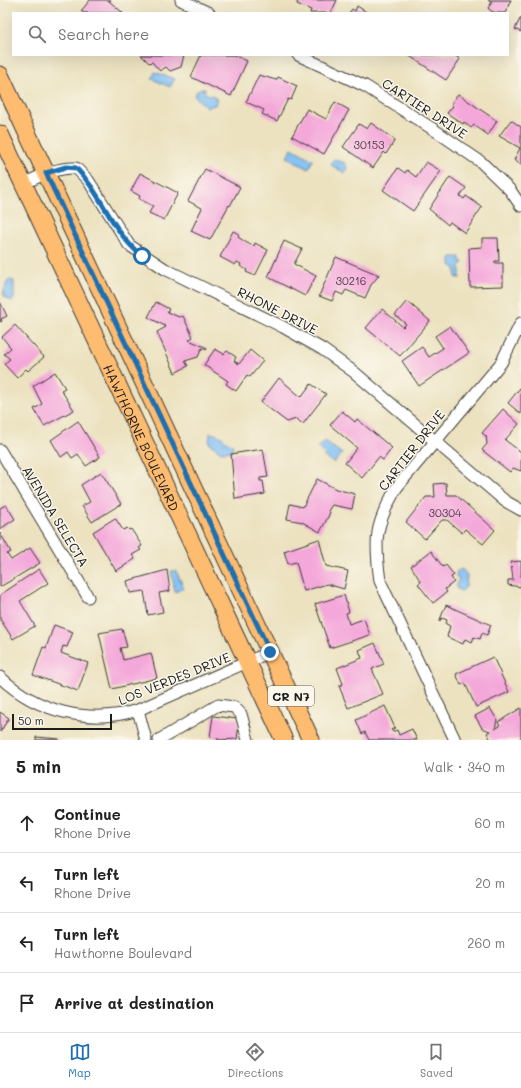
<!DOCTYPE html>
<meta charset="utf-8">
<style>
body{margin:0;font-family:Mali,sans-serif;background:#f6f6f6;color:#222}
.scale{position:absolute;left:12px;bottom:10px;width:100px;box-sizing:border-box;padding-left:4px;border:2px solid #1c1c1c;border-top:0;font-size:11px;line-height:14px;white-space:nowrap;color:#1c1c1c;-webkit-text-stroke:3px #fbf7ec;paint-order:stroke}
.stop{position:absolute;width:12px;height:12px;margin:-9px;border:3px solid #1f6fb2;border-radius:50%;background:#fff}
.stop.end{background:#1f6fb2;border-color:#fff;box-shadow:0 1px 4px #0008}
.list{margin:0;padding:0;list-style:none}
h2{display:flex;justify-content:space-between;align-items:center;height:52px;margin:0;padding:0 16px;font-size:17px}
h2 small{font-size:13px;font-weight:400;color:#767676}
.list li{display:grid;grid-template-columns:26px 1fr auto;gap:12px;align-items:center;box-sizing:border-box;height:60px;padding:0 16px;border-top:1px solid #e0e0e0}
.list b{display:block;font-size:15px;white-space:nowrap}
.list p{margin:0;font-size:13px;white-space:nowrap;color:#767676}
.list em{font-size:13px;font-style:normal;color:#767676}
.icon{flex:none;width:22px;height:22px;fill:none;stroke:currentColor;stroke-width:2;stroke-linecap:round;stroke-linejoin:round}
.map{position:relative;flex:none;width:521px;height:740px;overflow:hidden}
.search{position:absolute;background:#fff;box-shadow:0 4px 16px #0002;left:12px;right:12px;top:12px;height:44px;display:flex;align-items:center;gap:10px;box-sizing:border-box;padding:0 14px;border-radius:0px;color:#767676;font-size:15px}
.sheet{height:292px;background:#fff}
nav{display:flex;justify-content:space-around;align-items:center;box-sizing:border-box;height:56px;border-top:1px solid #e0e0e0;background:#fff;font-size:11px;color:#767676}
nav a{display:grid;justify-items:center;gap:2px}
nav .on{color:#1f6fb2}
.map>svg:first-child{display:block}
.water{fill:#7ebef3;stroke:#4d6d88}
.building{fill:#f4a8da}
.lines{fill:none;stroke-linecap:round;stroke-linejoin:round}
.street-casing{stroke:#3b3a35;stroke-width:13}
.primary-casing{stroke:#3b3a35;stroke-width:19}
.street{stroke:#fff;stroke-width:11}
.primary{stroke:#febc70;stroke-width:17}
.route{stroke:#1f6fb2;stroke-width:5}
.labels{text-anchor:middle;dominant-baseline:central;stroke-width:3;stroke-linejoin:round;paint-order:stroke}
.number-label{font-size:11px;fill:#523f4c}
.shield{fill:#fbf7ec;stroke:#5f5e5a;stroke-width:1}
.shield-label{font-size:12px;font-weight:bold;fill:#1c1c1c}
.street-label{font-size:13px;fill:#1c1c1c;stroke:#fbf7ec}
</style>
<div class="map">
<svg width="521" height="740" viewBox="0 0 521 740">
<rect width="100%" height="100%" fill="#fbf7ec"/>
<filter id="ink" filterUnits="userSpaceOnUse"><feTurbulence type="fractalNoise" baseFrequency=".025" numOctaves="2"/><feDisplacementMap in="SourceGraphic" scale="8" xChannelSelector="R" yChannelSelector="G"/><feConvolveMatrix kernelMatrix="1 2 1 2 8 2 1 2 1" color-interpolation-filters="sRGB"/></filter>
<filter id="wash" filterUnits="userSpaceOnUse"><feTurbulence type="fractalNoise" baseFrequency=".012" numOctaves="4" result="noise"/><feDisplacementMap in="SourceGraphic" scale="16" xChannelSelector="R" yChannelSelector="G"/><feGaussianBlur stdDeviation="0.9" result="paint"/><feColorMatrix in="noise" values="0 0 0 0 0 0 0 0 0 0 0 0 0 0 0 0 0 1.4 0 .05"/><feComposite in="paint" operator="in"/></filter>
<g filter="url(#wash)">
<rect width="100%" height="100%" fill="#ece2c0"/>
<!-- water -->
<g class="water">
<polygon points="155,72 175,79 170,87 152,79"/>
<polygon points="200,89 205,89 204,93 214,96 217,100 215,105 207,107 194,96 196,92"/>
<polygon points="292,148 313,160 308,169 287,157"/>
<polygon points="334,159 345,163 347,168 345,173 331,165 332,161"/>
<polygon points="451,257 460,257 460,261 463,262 460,266 460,278 456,278 455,268 451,265"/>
<polygon points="10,280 14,281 14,298 12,301 6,298 3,294 7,282"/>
<path d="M210,433C225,435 223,442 233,444L232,451L221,452L209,443Z"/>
<polygon points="325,441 342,454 334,463 323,456 325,454 318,448"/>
<polygon points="462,569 467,575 466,587 462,591 457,589 456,584 459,580 456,576 457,571"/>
<polygon points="171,571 176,571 184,588 175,592"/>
</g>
<g id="blocks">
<!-- building -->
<g class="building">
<polygon points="90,0 111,0 109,1 123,13 84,13 81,11"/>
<polygon points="298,0 337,0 331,13 310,13 311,10 297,4"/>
<polygon points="488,0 511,0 505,13 496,13 491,11 488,8 492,2"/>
<polygon points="357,6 368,13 349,13 352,9 355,11"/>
<polygon points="521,17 521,32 515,29"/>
<polygon points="141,55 184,55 181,67 170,71 166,67 160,71 152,62 149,63"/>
<polygon points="201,55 234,55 247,61 231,96 191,77"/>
<polygon points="408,55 454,55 460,59 446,80"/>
<polygon points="259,75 276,80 278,77 297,86 291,100 288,99 277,121 262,114 264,110 246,102"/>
<polygon points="458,94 497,121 488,135 474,125 471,128 464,122 463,124 447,113 453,106 451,104"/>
<polygon points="335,102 349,110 324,154 292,136 307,109 326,119"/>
<polygon points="511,120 521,127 521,165 514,160 520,148 499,136"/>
<polygon points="371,123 395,140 386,154 384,152 373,168 343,147 359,124 367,129"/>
<polygon points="426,162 441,171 413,211 383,190 398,168 405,173 407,170 416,177"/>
<polygon points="205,169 240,187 230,206 229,205 210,240 191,231 202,208 188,201"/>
<polygon points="140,173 178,193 164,220 149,213 153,206 139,199 140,196 131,191"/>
<polygon points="450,177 466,188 460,196 464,199 466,196 482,207 465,233 450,222 448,225 429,209"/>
<polygon points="233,231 239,234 238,237 247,243 254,246 255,243 268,250 255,276 246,272 247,270 240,266 241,264 237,262 235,265 220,257"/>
<polygon points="482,238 498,238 499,261 495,261 495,263 503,263 503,286 470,287 469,248 482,247"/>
<polygon points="284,241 302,249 294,264 316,276 305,296 268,277"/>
<polygon points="336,257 379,275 371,285 365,298 346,290 343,295 336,292 332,301 319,296"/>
<polygon points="407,301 430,321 400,356 366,328 382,309 403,327 406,324 395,315"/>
<polygon points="0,302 7,316 1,319 2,321 0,322"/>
<polygon points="156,302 169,309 167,312 179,317 183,316 193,337 189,340 207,348 206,350 202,348 198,357 185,361 188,366 175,373 157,332 166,327 165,326 148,317"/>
<polygon points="15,325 44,357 28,371 26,369 17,378 4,364 10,359 4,354 11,348 2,337"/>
<polygon points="450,326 469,353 419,386 402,361 422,347 429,357 443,348 435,336"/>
<polygon points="215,349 224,354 227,351 236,357 234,361 239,364 250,350 263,361 250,377 247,375 236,391 226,384 228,381 204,365"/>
<polygon points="55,372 65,388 61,390 74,410 44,426 34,409 42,404 33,386"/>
<polygon points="279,378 301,397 311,384 326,394 303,424 296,419 287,422 261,402"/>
<polygon points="520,388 521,389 521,414 508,403"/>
<polygon points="503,409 519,424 505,440 521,452 521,471 513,468 510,472 482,450 487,444 486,436 482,433"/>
<polygon points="342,411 355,422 357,419 392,448 383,460 379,457 362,478 345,463 357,448 330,425"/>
<polygon points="78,421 100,457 86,466 78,454 72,458 68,452 61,457 51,440"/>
<polygon points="263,449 268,477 260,478 260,481 263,481 265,494 235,499 231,454"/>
<polygon points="101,472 121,504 92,522 82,506 90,502 81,485"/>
<polygon points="317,479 336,489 355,494 352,509 332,505 328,511 330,512 328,517 320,532 302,522 287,519 290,504 303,507"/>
<polygon points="446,483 447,495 456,495 495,530 483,544 465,529 462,533 447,520 442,520 425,539 406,522 426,497 435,497 434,484"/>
<polygon points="6,505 15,519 0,529 0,508"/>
<polygon points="115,518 123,530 127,528 129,530 131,529 142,546 139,548 141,550 132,555 135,559 116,571 93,532"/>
<polygon points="0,533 11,552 7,554 11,560 30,548 40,563 0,587"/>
<polygon points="319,539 326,566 348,571 344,589 327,584 304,591 296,562 288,564 284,551"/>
<polygon points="431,551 443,567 446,565 454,575 451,577 454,582 445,589 447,592 433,603 418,584 421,582 411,566"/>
<polygon points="521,561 521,587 508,585 508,580 513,580 511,562"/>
<polygon points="39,569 48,583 20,601 35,626 13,639 0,619 0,595"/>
<polygon points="167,570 170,591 159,593 163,612 148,615 144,591 130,593 127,581"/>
<polygon points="344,595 349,612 346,613 349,624 364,619 370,635 330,648 315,604"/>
<polygon points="446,605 491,625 487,635 482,633 480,639 474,637 472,642 465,639 463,644 447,637 450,626 446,624 447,620 442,618 439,622"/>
<polygon points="54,625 73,632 67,647 63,646 61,653 88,663 78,691 33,675 43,647 46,648"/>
<polygon points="122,629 127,647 120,648 123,660 151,653 157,678 112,689 99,633"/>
<polygon points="375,643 384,664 372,669 383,694 348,708 339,686 343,684 337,668 362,658 359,650"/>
<polygon points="493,657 509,692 476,707 465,683 461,685 456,674"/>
<polygon points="385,706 395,728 391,730 393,732 397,730 399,735 412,729 417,740 369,740 365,732 362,734 356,720"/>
<polygon points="490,708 497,720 495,729 500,726 498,722 521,708 521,738 517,740 491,740 487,733 490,731 482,728 475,716"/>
<polygon points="0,712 9,718 0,732"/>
<polygon points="213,716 238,719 237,723 239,724 237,739 218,740 218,738 210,737"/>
<polygon points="36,737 59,739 59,740 36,740"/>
</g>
</g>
</g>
<g filter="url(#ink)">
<use href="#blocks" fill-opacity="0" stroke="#3b3a35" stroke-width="1"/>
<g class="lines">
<!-- street casing -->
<g class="street-casing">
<g id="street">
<polyline points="181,0 209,13"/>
<polyline points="298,55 365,86 436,131 481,162 510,190 521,206"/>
<path d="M23,184C40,176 57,167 76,168L88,180L129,245L165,269L283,327L322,349L354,372L505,501L521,510"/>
<polyline points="0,450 88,597"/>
<path d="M0,677C37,712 89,725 138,710L270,652"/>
<polyline points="138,710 146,740"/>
<polyline points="159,740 218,705 234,707 241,714 248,740"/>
<path d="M455,740L380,581C374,538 375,525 397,487L501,363L521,323"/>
</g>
</g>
<!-- primary casing -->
<g class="primary-casing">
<g id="primary">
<polyline points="0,75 311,740"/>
<path id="s1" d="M0,134L284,740"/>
</g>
</g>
<!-- street -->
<use href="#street" class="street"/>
<!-- primary -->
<use href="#primary" class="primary"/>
</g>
</g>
<g class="lines" filter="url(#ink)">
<!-- route -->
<path class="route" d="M142,256C111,231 103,195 76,168L66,167L46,173L270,652"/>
</g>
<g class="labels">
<!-- number labels -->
<g class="number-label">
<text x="369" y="144">30153</text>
<text x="351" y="280">30216</text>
<text x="445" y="512">30304</text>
</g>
<!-- shield labels -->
<rect class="shield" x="268" y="686" width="46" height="20" rx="3"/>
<g class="shield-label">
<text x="291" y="696">CR N7</text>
</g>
<!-- street labels -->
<g class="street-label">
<text transform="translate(425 108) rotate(33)">CARTIER DRIVE</text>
<text transform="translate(278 310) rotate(27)">RHONE DRIVE</text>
<text stroke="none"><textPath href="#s1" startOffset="335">HAWTHORNE BOULEVARD</textPath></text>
<text transform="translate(411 450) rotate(-52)">CARTIER DRIVE</text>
<text transform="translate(56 516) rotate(59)">AVENIDA SELECTA</text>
<text transform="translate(174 678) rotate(-22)">LOS VERDES DRIVE</text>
</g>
</g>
</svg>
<div class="scale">50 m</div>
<div class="stop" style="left:142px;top:256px"></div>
<div class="stop end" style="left:270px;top:652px"></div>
<div class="search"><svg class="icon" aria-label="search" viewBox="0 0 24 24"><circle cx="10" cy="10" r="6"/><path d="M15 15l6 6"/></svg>Search here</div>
</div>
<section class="sheet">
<h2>5 min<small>Walk · 340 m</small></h2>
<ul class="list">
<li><svg class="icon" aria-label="ahead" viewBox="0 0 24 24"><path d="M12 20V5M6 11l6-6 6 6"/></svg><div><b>Continue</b><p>Rhone Drive</p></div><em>60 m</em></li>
<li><svg class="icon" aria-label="left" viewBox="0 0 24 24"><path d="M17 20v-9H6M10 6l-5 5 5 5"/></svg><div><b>Turn left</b><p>Rhone Drive</p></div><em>20 m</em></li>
<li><svg class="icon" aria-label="left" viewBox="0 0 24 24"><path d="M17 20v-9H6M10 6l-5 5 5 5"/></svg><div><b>Turn left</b><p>Hawthorne Boulevard</p></div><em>260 m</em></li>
<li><svg class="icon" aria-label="arrive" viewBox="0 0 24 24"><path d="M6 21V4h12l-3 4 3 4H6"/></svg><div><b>Arrive at destination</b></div></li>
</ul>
</section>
<nav>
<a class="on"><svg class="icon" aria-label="map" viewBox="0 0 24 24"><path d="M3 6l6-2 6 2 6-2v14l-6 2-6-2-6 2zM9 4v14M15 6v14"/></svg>Map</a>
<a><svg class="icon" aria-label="directions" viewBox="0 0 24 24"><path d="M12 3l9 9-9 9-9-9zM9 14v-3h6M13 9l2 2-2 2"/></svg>Directions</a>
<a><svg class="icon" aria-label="saved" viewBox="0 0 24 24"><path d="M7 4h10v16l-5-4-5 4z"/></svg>Saved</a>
</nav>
